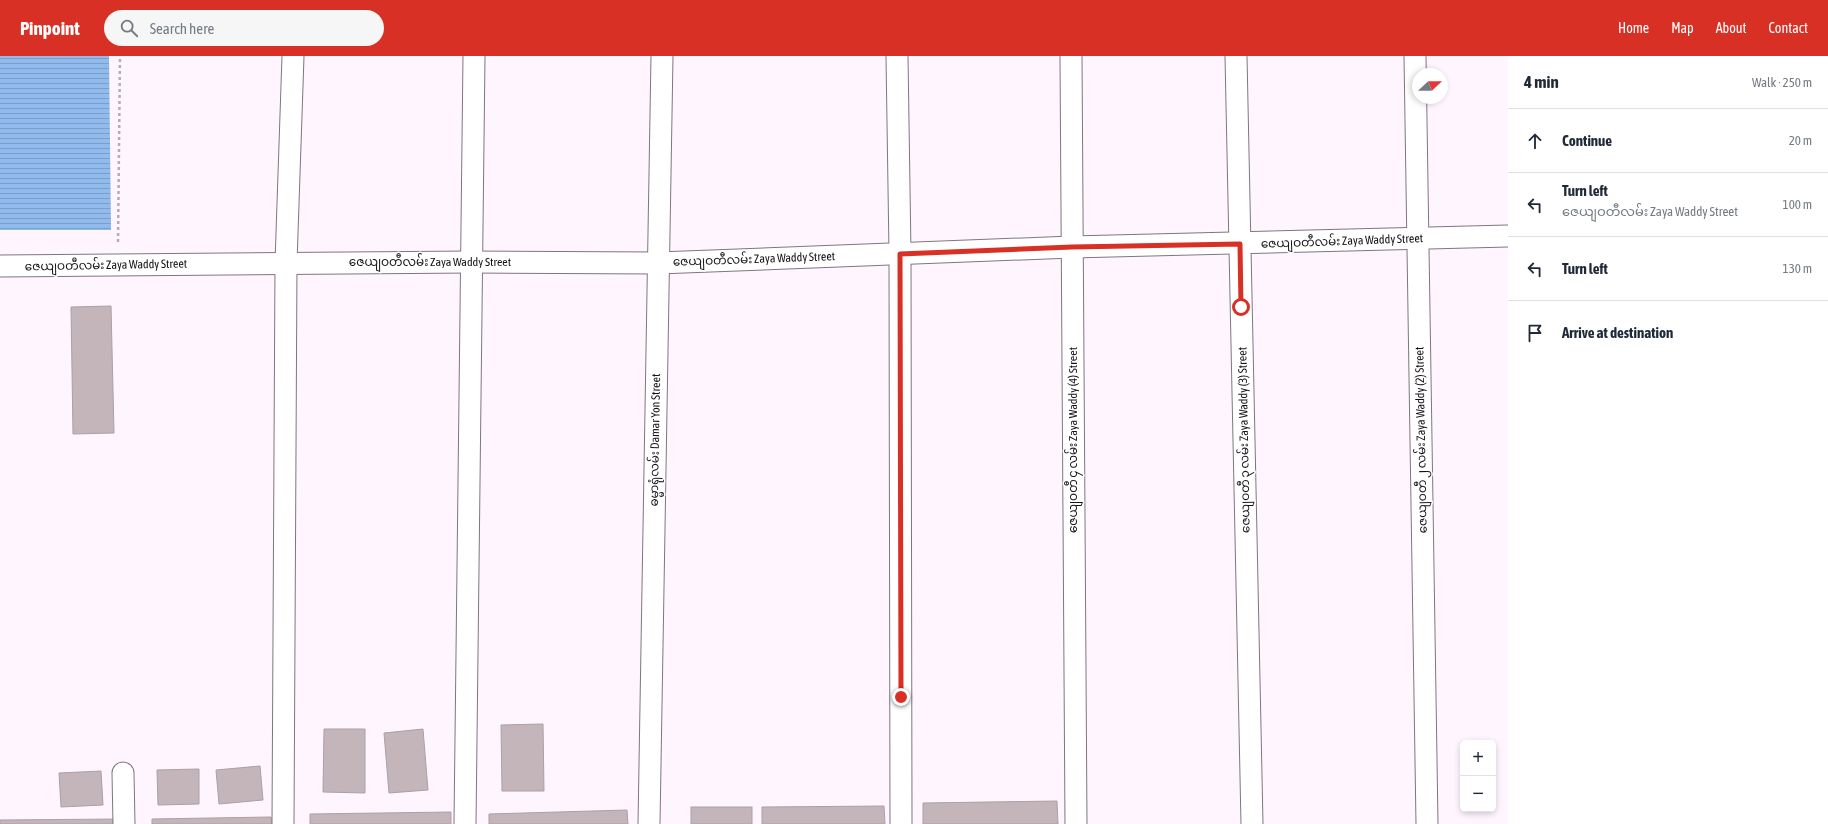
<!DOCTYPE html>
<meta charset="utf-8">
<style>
body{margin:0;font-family:"Asap Condensed","Noto Sans Myanmar",sans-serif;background:#f6f6f7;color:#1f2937}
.controls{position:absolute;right:12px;bottom:12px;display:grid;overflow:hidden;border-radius:6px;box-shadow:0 2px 6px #0003}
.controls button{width:36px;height:36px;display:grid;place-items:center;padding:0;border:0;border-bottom:1px solid #e0e1e3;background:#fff;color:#1f2937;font:20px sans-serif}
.compass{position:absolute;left:1412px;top:12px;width:36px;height:36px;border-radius:50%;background:#fff;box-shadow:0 2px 6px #0003;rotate:68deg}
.stop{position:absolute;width:12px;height:12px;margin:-9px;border:3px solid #d93025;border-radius:50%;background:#fff}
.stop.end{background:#d93025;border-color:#fff;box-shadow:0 1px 4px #0008}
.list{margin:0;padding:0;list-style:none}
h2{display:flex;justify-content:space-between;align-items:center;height:52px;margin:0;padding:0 16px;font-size:17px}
h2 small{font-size:13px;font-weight:400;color:#747a83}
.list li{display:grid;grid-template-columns:26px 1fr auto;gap:12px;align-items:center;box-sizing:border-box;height:64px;padding:0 16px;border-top:1px solid #e0e1e3}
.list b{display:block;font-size:15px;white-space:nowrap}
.list p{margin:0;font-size:13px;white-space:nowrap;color:#747a83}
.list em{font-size:13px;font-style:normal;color:#747a83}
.icon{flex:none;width:22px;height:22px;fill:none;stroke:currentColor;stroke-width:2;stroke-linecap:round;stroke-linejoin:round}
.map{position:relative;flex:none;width:1508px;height:768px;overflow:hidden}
header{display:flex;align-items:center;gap:24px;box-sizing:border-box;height:56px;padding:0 20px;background:#d93025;color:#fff}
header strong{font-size:19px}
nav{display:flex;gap:22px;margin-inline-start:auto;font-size:14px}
.search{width:280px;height:36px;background:#f6f6f7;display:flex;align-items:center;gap:10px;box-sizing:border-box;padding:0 14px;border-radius:22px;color:#747a83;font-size:15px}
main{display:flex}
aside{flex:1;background:#fff}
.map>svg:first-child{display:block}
.water{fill:url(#water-rules)}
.building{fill:#c3b5b9;stroke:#ad9fa3}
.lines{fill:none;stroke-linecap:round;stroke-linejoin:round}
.minor-casing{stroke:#7e767f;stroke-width:23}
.path{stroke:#b5adb5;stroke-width:2.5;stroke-dasharray:3 3;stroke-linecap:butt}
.minor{stroke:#fff;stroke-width:21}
.route{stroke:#d93025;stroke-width:5}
.labels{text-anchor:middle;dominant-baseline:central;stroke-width:3;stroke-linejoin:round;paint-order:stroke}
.street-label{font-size:12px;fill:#161316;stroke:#fff}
</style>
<header>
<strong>Pinpoint</strong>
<div class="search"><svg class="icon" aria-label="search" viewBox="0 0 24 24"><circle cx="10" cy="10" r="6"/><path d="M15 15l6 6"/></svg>Search here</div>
<nav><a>Home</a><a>Map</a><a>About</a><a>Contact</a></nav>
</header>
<main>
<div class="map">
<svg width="1508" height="768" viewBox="0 0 1508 768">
<defs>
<pattern id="water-rules" width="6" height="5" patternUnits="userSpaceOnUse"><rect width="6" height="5" fill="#91baed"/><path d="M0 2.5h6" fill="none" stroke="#7c9fca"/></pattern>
</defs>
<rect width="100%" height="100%" fill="#fef5ff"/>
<!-- water -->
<polygon class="water" points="0,0 109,0 111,174 0,174"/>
<!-- building -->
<g class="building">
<polygon points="111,250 114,377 73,378 71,251"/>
<polygon points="543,668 544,735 502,735 501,669"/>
<polygon points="324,673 365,673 365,737 323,736"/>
<polygon points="423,673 428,734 389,737 384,677"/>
<polygon points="260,710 263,744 219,748 216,714"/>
<polygon points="199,713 199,748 158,749 157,714"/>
<polygon points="101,715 103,749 61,751 59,717"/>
<polygon points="1057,745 1058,768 923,768 923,747"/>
<polygon points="884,750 885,768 762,768 762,751"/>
<rect x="691" y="751" width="61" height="17"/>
<polygon points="627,754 628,768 489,768 489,758"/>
<polygon points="451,756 451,768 310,768 310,758"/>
<polygon points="271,761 272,768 152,768 152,763"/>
<polygon points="117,763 117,768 0,768 0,764"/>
</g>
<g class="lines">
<!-- minor casing -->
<g class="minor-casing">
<g id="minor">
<polyline points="897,0 900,197 901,768"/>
<polyline points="1071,0 1076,768"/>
<polyline points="1236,0 1252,768"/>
<polyline points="1415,0 1427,768"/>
<polyline points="0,210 471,206 658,207 1072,191 1508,180"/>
<polyline points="123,717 124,768"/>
<polyline points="283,768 286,207 293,0"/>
<polyline points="465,768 474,0"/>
<polyline points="649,768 662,0"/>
</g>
</g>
<!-- path -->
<polyline class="path" points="118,186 120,0"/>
<!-- minor -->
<use href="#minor" class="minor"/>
</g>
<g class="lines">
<!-- route -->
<polyline class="route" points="901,641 900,198 1072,191 1240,188 1241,251"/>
</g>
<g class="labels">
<!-- street labels -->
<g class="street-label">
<text transform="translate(1342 185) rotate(-2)">ဇေယျဝတီလမ်း Zaya Waddy Street</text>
<text transform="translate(754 203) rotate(-2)">ဇေယျဝတီလမ်း Zaya Waddy Street</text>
<text x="430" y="206">ဇေယျဝတီလမ်း Zaya Waddy Street</text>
<text transform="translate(106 209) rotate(-1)">ဇေယျဝတီလမ်း Zaya Waddy Street</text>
<text transform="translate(655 384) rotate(-89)">ဓမ္မာရုံလမ်း Damar Yon Street</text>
<text transform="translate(1073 384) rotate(-90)">ဇေယျဝတီ ၄ လမ်း Zaya Waddy (4) Street</text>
<text transform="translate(1244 384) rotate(-91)">ဇေယျဝတီ ၃ လမ်း Zaya Waddy (3) Street</text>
<text transform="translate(1421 384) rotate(-91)">ဇေယျဝတီ ၂ လမ်း Zaya Waddy (2) Street</text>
</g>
</g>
</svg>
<div class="controls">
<button>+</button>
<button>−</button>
</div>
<svg class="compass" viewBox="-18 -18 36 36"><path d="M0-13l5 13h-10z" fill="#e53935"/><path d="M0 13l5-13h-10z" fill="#747a83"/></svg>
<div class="stop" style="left:1241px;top:251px"></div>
<div class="stop end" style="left:901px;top:641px"></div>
</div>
<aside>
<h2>4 min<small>Walk · 250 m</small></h2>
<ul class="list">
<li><svg class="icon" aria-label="ahead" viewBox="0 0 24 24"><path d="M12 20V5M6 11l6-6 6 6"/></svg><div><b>Continue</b></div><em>20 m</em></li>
<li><svg class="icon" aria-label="left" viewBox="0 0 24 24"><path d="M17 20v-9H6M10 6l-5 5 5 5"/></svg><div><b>Turn left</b><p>ဇေယျဝတီလမ်း Zaya Waddy Street</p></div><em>100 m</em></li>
<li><svg class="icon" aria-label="left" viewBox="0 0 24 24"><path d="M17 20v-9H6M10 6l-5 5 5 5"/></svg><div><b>Turn left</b></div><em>130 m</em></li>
<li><svg class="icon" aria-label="arrive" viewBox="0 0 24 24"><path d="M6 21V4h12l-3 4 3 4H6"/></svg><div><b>Arrive at destination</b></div></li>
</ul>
</aside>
</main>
